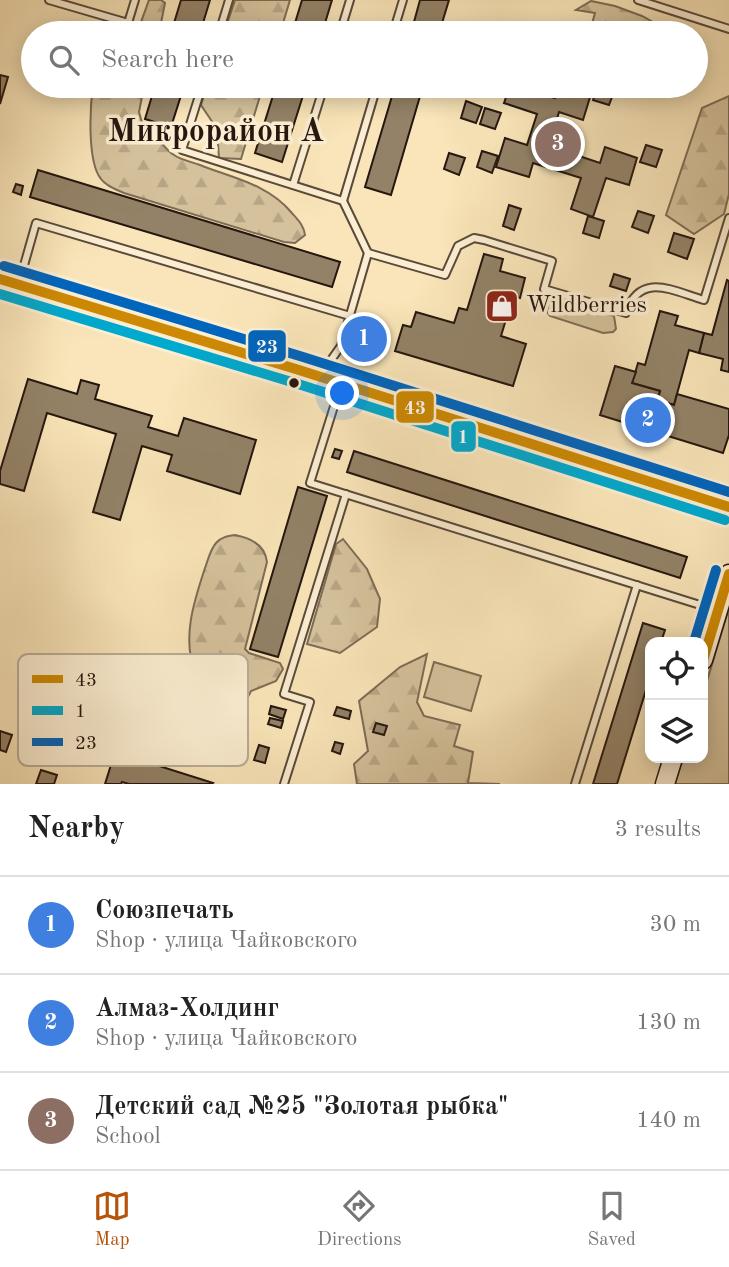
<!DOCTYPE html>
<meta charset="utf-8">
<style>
body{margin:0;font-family:"Old Standard TT",serif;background:#f2f2f2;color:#222}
.controls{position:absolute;right:21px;bottom:21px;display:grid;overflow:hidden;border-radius:14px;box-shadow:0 4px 18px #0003}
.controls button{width:63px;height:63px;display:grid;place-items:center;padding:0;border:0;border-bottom:2px solid #e0e0e0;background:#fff;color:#222;font:35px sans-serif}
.you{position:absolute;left:343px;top:394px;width:24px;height:24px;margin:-18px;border:5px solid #fff;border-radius:50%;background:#1a73e8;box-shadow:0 0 0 10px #1a73e833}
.badge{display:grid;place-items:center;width:46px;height:46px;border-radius:50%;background:#b45309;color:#fff;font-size:23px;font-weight:700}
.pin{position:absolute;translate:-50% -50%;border:4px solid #fff;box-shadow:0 2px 7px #0006}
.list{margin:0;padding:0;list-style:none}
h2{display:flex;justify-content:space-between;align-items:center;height:91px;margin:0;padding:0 28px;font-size:30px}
h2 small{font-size:23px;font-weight:400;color:#767676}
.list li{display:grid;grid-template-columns:46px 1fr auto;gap:21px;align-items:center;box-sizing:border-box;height:98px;padding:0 28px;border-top:2px solid #e0e0e0}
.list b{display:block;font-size:26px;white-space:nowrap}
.list p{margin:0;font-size:23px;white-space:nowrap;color:#767676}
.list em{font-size:23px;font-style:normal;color:#767676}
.icon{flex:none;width:38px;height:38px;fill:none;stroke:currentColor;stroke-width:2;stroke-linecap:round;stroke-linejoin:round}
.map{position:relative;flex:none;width:729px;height:784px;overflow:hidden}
.search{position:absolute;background:#fff;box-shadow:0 4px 18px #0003;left:21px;right:21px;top:21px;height:77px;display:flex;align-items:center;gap:18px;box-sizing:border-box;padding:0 24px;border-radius:38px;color:#767676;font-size:26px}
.sheet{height:385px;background:#fff}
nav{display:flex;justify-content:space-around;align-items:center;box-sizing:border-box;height:98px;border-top:2px solid #e0e0e0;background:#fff;font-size:19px;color:#767676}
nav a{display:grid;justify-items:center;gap:4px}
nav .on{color:#b45309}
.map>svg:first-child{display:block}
.grass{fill:#d5c29c;stroke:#7d6c56;stroke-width:2}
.forest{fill:url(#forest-firs);stroke:#7d6c56;stroke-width:2}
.building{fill:#938267;stroke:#25160f;stroke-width:2}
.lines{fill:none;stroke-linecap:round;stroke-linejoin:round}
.service-casing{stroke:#5a4a3a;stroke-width:10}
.secondary-casing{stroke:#25160f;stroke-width:21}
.service{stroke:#fbeed2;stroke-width:6}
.secondary{stroke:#fbeed2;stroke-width:18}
.bus-1-casing{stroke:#fbeed2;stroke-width:16}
.bus-2-casing{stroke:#fbeed2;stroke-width:16}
.bus-3-casing{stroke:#fbeed2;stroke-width:16}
.bus-1{stroke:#cd8903;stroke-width:10}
.bus-2{stroke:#00a9ce;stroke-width:10}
.bus-3{stroke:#0065bd;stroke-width:10}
.bus-dot{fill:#25160f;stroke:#fbeed2;stroke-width:2.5}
.labels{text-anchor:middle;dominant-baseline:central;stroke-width:7;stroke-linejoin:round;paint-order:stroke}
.poi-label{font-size:24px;fill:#25160f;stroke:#fbeed2;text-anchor:start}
.district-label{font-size:32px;font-weight:bold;fill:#25160f;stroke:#fbeed2}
.key{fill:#fbeed2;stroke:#bbad98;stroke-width:2}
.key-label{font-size:19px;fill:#25160f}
.line-badge{stroke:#fbeed2;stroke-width:2.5}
.badge-label{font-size:19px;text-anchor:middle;font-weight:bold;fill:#fff}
</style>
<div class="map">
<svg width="729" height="784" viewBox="0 0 729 784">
<defs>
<pattern id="forest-firs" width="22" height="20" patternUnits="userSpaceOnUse" patternTransform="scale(1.75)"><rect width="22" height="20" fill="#d5c29c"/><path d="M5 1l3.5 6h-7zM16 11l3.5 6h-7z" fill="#b7a685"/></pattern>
</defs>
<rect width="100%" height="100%" fill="#f9e5b9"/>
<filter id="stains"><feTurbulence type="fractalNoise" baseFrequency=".00286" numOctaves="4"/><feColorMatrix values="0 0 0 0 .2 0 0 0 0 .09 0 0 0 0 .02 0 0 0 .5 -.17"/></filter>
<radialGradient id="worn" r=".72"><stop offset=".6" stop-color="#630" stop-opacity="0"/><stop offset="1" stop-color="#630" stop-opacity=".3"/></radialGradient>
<!-- grass -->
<g class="grass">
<polygon points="559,299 614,316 616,329 613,332 603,333 550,316 547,312 549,303"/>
<polygon points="348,368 513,420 518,424 514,428 510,428 346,376"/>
<polygon points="538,427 677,472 681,477 678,480 673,479 536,435 532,432 533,429"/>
<polygon points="698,475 729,485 729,496 700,486"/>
<polygon points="729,608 729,784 675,784 683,758 703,758 703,694"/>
<polygon points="434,662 481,676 471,711 424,697"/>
</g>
<!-- forest -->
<g class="forest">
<polygon points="149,0 161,0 165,3 159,33 137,33"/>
<polygon points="235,0 290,0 280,33 224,33"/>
<polygon points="591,1 615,6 642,16 665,29 663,33 628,31 627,33 592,33 590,31 595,13 576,10"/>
<path d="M93,86H144L139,112L143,126C160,135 160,146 174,155C181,160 192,162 200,165C232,178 268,184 291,212C297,219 304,225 305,235L295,243L284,242L124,193C115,189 106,186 101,179C87,162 90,107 93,86Z"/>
<polygon points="207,86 263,86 241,159 219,158 217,129 201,105"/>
<polygon points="729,96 729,194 724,214 694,234 666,215 702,108"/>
<path d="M235,535C251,538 265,545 267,562L245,649L249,653L280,663L283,669L276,681L251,691L237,718L231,721L224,719L220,695C212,690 200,684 196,674C181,640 194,601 205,568C208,560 210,550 216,543C221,537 228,536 235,535Z"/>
<polygon points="343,539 367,569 380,599 377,627 340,653 307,644 336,544"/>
<polygon points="427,654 417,702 424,716 460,725 454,746 473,752 468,783 500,784 357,784 354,764 368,751 359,701 400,667"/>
</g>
<!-- building -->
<g class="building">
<polygon points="181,0 210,0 200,33 171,33"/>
<polygon points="302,0 332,0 322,33 292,33"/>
<polygon points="420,0 449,0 439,33 411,33"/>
<polygon points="80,27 89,29 88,33 79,33"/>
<polygon points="0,75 8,77 0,104"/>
<polygon points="155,86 184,86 171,127 145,119"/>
<polygon points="276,86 306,86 282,162 255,153"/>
<polygon points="395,86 423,86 391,195 365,187"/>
<polygon points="510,86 555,98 559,86 591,94 583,120 559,112 549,146 600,163 605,147 637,158 629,185 606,178 593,217 571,209 581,178 533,163 529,177 496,167 505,138 527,145 537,114 504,103"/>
<polygon points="598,86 615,89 609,105 593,100"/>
<polygon points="466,101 482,107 476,123 461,118"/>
<polygon points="485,108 501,113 495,129 480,124"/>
<polygon points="646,145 662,150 656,167 640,162"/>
<polygon points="482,151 498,156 492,173 477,167"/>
<polygon points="449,153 465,158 459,175 444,169"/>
<polygon points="38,170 340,262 332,287 30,197"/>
<polygon points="16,184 23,186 21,195 13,192"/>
<polygon points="509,205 521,209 514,230 503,226"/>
<polygon points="638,211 654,216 648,233 632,227"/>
<polygon points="588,216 604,221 599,238 583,233"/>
<polygon points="674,233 694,239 687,259 668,252"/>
<polygon points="484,254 503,259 500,271 525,278 520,298 513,296 501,336 526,344 513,386 395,351 403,325 411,327 416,312 454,323 459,308 467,310"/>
<polygon points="614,274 630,279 626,291 610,286"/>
<polygon points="727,280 729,281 729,372 721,370 723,359 699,353 704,333 712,335"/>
<polygon points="660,311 678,316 675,325 704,333 699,353 689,350 674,405 657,400 660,391 632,383 638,363 645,365"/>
<polygon points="361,334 369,336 366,344 359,342"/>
<polygon points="615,366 636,372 632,383 660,391 657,400 674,405 677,394 729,409 729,435 723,453 600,415"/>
<polygon points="28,379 77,394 81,380 99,385 95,399 152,416 148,427 178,436 184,418 256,440 240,494 167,471 172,455 142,446 120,520 93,512 116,434 47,413 24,491 0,484 0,471"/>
<polygon points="335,449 342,451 339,459 332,457"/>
<polygon points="354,451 687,557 680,578 347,472"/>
<polygon points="298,487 327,496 278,657 250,649"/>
<polygon points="643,623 665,630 661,642 650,642 650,677 617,784 593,784"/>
<polygon points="271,706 286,710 283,719 269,714"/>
<polygon points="337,707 351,711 349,719 334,715"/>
<polygon points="270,718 283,721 281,728 268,724"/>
<polygon points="376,723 387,726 384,735 373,732"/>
<polygon points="0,731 12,735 6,752 0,750"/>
<polygon points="335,742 343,744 340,754 332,751"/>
<polygon points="259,745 269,748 265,763 254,760"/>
<polygon points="115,752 213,783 212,784 129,784 122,782 121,784 105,784"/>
<polygon points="41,770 57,775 54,784 36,784"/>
</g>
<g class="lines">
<!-- service casing -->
<g class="service-casing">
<g id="service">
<polyline points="49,0 128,23 135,0"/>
<polyline points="638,0 729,29"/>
<polyline points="219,33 229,0"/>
<polyline points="340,33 350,0"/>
<polyline points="393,33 403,0"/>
<polyline points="202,86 182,150 343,201 377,86"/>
<polyline points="293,185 324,86"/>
<polyline points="343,201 368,253"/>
<polyline points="19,283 36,223 350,316"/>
<path d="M321,374L341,346L368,253L445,275L458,246L474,238L484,240L552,261L544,289L626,313C640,271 673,291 704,300L729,218"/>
<polyline points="341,384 310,483 716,610"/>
<polyline points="284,784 310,702 284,694 346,494"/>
<polyline points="575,784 637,585"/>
</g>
</g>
<!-- secondary casing -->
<g class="secondary-casing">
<g id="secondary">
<polyline points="0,279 299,370 729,507"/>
<polyline points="703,660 729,574"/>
<polyline points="665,784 673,758"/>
</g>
</g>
<!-- service -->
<use href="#service" class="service"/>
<!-- secondary -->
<use href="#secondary" class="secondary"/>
<!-- bus-1 casing -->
<g class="bus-1-casing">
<g id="bus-1">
<polyline points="0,279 299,370 729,507"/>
<polyline points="703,660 729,574"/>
</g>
</g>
<!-- bus-2 casing -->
<g class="bus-2-casing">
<polyline id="bus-2" points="0,294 295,383 725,520"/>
</g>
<!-- bus-3 casing -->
<g class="bus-3-casing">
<g id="bus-3">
<polyline points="4,266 303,357 729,492"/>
<polyline points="694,642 716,570"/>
</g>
</g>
<!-- bus-1 -->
<use href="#bus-1" class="bus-1"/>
<!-- bus-2 -->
<use href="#bus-2" class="bus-2"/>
<!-- bus-3 -->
<use href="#bus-3" class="bus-3"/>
</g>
<!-- icons -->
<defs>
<g id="shop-square" transform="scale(1.75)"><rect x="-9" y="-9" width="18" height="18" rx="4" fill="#8f2418" stroke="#fbeed2"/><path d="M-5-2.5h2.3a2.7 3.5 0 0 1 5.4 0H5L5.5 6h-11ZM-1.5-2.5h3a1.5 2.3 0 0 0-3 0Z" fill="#fff"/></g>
</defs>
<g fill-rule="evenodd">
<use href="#shop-square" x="502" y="306"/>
</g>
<!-- markers -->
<circle class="bus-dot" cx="294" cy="383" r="6"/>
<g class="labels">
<!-- poi labels -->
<g class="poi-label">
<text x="526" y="306">Wildberries</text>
</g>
<!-- district labels -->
<g class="district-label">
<text x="216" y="133">Микрорайон А</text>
</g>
</g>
<!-- legend -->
<rect x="18" y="654" width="230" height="112" rx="10" class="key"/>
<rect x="32" y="675" width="31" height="8" fill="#cd8903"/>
<rect x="32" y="706" width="31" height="9" fill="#00a9ce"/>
<rect x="32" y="738" width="31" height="8" fill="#0065bd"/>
<g class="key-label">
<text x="75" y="686">43</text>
<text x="75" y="717">1</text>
<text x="75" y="749">23</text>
</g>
<g class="line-badge">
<rect x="247" y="329" width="40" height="34" rx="7" fill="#0065bd"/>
<rect x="395" y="390" width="40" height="34" rx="7" fill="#cd8903"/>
<rect x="450" y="420" width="27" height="33" rx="7" fill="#00a9ce"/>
</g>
<g class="badge-label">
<text x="267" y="353">23</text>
<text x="415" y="414">43</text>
<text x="463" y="443">1</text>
</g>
<rect width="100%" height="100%" filter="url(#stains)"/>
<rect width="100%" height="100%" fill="url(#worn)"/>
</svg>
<div class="controls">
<button><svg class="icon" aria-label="locate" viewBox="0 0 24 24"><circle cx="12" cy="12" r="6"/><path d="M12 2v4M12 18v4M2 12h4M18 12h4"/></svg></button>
<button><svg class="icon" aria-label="layers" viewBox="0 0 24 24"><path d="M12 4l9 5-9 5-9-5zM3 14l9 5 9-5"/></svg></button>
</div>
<div class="you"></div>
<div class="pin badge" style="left:364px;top:339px;background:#3f7fe0">1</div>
<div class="pin badge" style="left:648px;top:420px;background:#3f7fe0">2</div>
<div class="pin badge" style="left:558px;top:144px;background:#8d6e63">3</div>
<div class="search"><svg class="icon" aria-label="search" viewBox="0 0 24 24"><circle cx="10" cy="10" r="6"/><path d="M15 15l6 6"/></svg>Search here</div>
</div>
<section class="sheet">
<h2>Nearby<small>3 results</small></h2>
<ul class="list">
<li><span class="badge" style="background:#3f7fe0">1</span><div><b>Союзпечать</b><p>Shop · улица Чайковского</p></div><em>30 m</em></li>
<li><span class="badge" style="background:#3f7fe0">2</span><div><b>Алмаз-Холдинг</b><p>Shop · улица Чайковского</p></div><em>130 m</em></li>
<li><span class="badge" style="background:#8d6e63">3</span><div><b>Детский сад №25 &quot;Золотая рыбка&quot;</b><p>School</p></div><em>140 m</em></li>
</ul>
</section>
<nav>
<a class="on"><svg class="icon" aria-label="map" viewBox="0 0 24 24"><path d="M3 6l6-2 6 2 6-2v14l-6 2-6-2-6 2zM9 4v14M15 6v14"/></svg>Map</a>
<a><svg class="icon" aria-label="directions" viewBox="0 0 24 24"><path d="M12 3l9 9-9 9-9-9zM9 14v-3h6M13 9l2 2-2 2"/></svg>Directions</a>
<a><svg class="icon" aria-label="saved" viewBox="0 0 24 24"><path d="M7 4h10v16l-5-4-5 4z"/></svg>Saved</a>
</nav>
